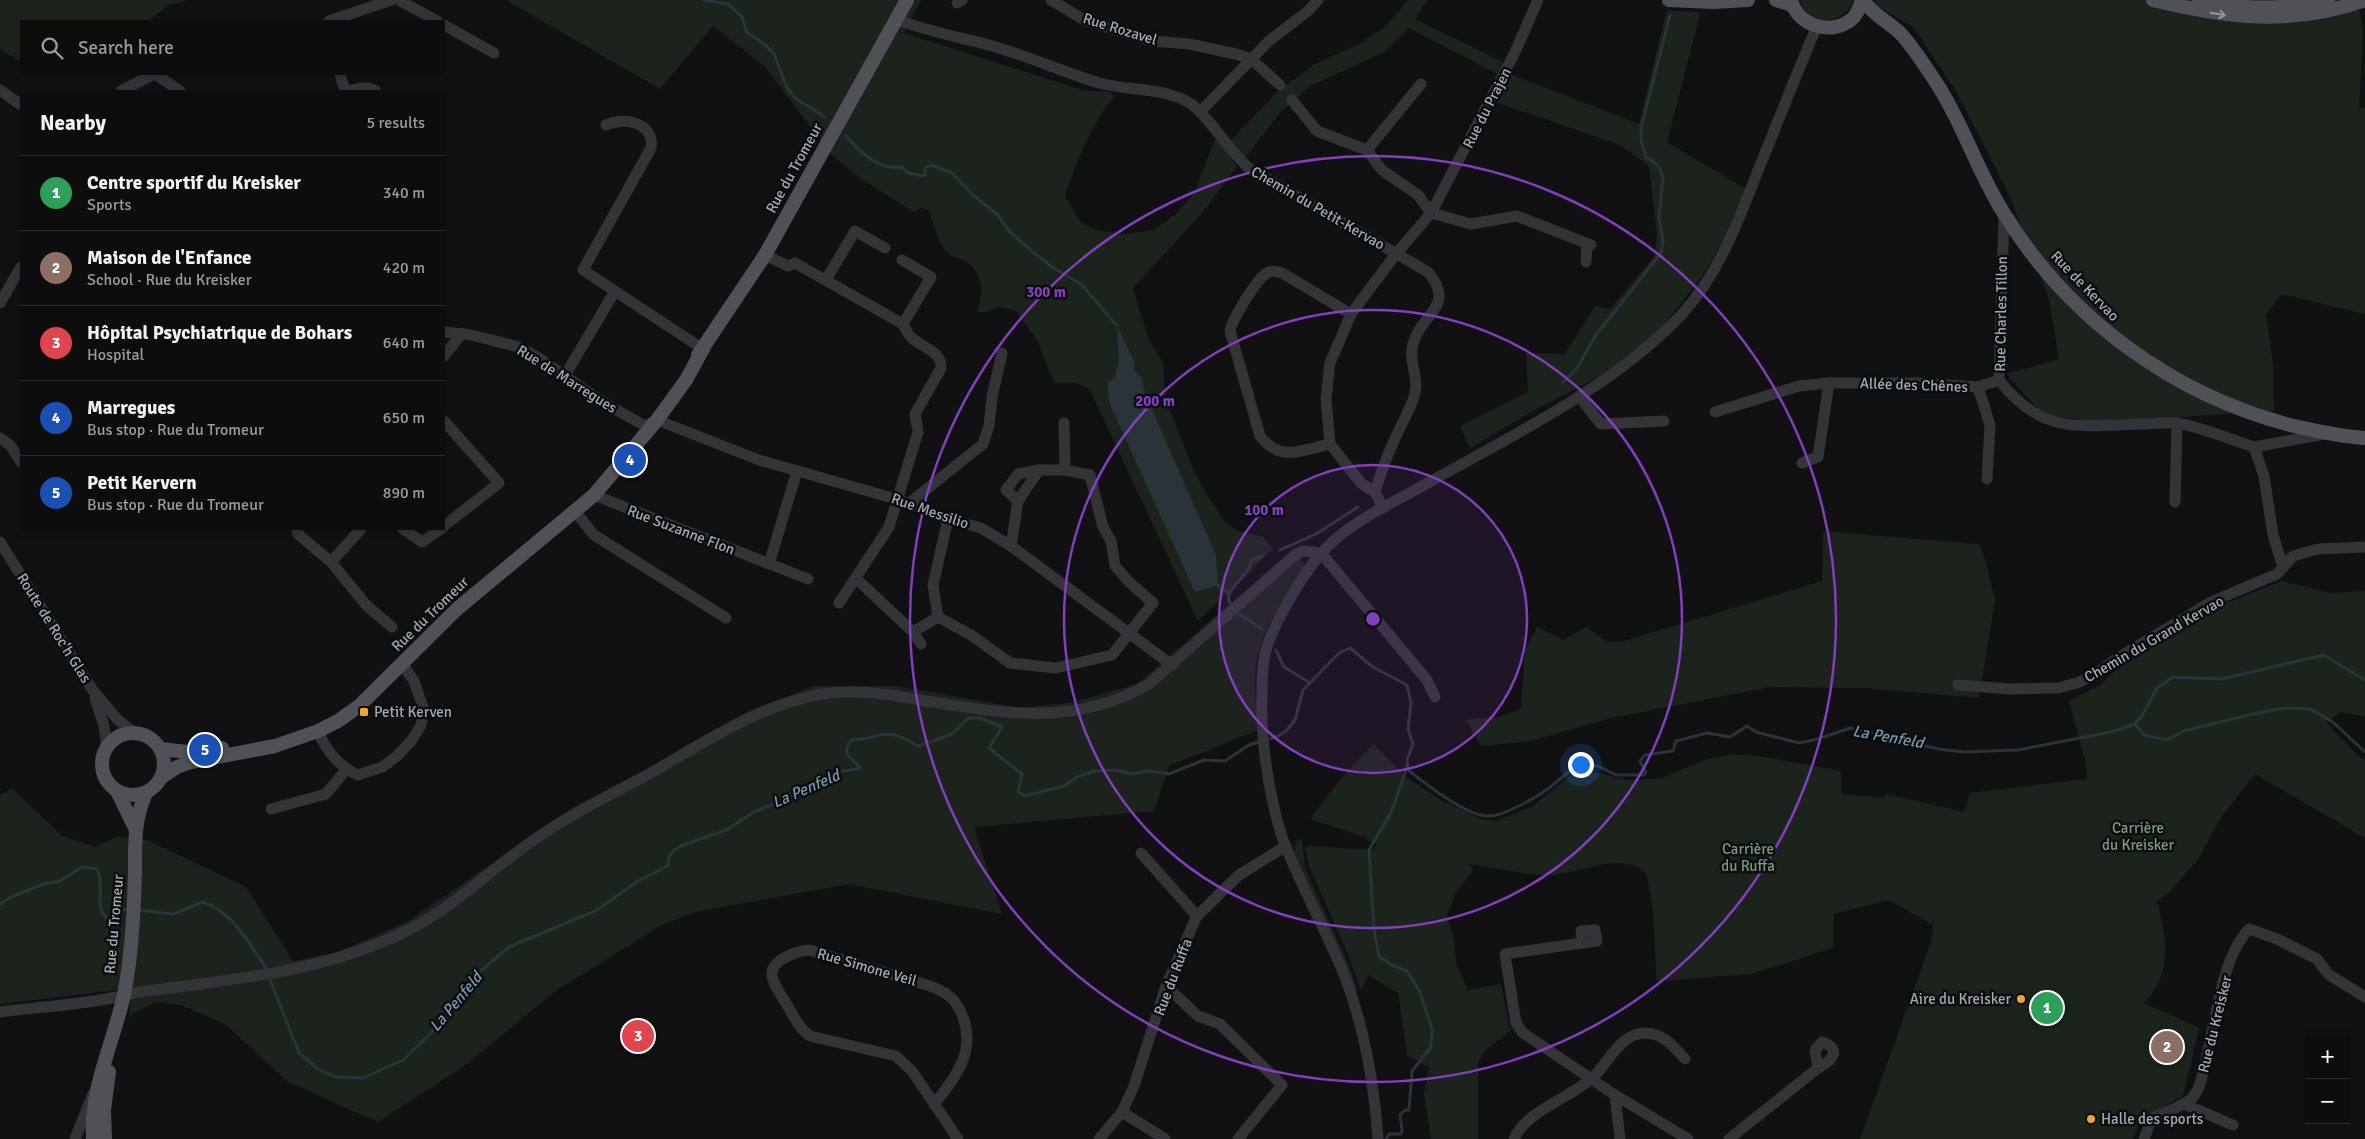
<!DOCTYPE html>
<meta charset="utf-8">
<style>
body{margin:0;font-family:Signika,sans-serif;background:#1b1b1c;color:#f1f3f6}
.controls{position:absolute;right:15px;bottom:15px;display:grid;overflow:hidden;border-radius:0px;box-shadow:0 2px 8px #0003}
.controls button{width:45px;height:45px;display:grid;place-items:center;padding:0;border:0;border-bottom:1px solid #2d2d2e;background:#0d0d0e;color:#f1f3f6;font:25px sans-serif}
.you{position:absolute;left:1580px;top:764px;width:18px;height:18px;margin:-12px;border:4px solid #fff;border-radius:50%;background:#1a73e8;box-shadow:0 0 0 8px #1a73e833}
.badge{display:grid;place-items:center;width:32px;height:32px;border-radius:50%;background:#db2777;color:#fff;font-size:16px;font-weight:700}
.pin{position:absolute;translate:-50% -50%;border:2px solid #fff;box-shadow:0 1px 5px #0006}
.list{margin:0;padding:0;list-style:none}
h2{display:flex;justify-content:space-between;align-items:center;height:65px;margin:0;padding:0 20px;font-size:21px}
h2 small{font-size:16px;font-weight:400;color:#9a9c9e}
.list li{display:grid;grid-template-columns:32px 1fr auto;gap:15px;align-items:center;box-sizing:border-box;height:75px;padding:0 20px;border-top:1px solid #2d2d2e}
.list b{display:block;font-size:19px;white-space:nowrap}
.list p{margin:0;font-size:16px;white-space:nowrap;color:#9a9c9e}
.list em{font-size:16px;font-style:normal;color:#9a9c9e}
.icon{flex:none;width:28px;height:28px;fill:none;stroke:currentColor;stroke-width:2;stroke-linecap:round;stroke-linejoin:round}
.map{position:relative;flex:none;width:2365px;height:1139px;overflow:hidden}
.search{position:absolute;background:#0d0d0e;box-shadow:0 2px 8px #0003;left:20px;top:20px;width:425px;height:55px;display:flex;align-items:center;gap:12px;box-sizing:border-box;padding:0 18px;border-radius:0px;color:#9a9c9e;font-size:19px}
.panel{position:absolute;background:#0d0d0e;box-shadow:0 2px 8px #0003;left:20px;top:90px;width:425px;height:440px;border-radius:0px}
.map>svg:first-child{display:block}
.green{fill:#1c231c}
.water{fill:#2a3338}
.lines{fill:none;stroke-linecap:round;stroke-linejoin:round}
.stream{stroke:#2a3338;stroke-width:3}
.minor{stroke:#333438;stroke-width:11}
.major{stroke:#4f5157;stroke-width:14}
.oneway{stroke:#9297a1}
.ring{fill:none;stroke:#813fbd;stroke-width:2.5}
.poi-dot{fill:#eea72e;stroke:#0c0d0e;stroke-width:2}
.labels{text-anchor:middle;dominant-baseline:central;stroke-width:5;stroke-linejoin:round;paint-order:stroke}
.street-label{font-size:15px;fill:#a3a9b3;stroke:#0c0d0e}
.poi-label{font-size:15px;fill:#a3a9b3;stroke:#0c0d0e;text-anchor:start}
.park-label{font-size:15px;fill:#7a9e7b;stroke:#0c0d0e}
.water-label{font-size:16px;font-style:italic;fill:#7a98af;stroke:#0c0d0e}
.centre{fill:#813fbd;stroke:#0c0d0e;stroke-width:2.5}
.ring-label{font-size:15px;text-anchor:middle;font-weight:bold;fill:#813fbd;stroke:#0c0d0e;stroke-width:5;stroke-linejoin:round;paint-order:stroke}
</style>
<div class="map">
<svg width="2365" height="1139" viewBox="0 0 2365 1139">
<rect width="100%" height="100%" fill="#111113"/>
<!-- green -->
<g class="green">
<polygon points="0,0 189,0 168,5 148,21 21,21 21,62 0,49"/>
<path d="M506,0H921L904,33L1082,90L1110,92L1114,97C1092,123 1075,164 1065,196L1081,223L1100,231L1124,234L1154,230L1177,213L1194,193L1216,137L1237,167L1202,213L1133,288L1148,338L1163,363L1165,398L1191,464L1204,490L1225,522L1239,531L1263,537L1273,549L1198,621L1090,390L1077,383H1054L1038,342L1016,311L999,307L987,312H977C983,291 985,275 965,261C960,258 954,258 950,255C937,245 934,224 929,210L921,208L914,212L861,179L832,155L765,67L713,26L660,89Z"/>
<polygon points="1408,0 1428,0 1415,19 1503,62 1497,74 1409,28 1384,52 1310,86 1279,114 1245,158 1230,141 1278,91 1315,64 1361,43 1386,26"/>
<path d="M1800,0H1854C1844,25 1808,28 1800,0Z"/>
<polygon points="1875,0 2358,0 2363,33 2359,108 2365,108 2365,314 2282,294 2266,314 2273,365 2274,411 2101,422 2044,415 2006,374 2059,359 2049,299 2008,192 1956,91 1913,27 1878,6"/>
<polygon points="1667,10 1699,12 1699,18 1667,142 1746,189 1723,242 1700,279 1662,327 1638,350 1595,379 1531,412 1470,448 1460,426 1528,392 1526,353 1565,354 1595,306 1610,309 1654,257 1657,237 1649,166 1620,145 1495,102 1510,74 1639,124"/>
<polygon points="1823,531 1979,544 1986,562 1995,600 1979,698 1863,688 1770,687 1611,718 1530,741 1481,746 1466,720 1498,717 1521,709 1525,651 1537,627 1563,640 1586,627 1607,642 1624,641 1822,581"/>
<path d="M1294,549L1306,566C1283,597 1256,637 1255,676C1254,694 1257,712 1258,730L1169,766L1154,811L974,827L1002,914L849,884L695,912L662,925L557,990L462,1068L378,1122L288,1082L225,1024L181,1005L154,1002L129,1017L132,988L0,1004V795L12,788L62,836L95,847L117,837L147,840L246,887L293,961L339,952L410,920L572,808L694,744L747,712L814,686H897L1021,708L1073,702L1137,684Z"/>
<path d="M2282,581L2331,593L2365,591V717L2341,712L2326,722L2357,755L2365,760V838L2255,774L2221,817L2199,858L2170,892L2157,901C2167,938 2173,973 2144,1003L2199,1028L2183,1096L2141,1119L2133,1139H1860L1932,939L1933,925L1889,900L1834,914L1833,948L1751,974L1657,981C1655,961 1654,890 1646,875C1631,849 1574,874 1552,875C1525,875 1496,868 1469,864L1473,870L1455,894L1447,916L1454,938L1456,963L1468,990L1501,984L1510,1031L1485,1051L1478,1062V1139H1431L1424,1093L1429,1068L1407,1055L1398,993L1368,975L1361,991L1349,957L1309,866L1305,850L1307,846L1374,850L1376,843L1369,841L1365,837L1310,819L1339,781L1373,744L1408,778L1439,799L1481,819L1496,821L1533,806L1570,776L1584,770L1629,780L1662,778L1704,760L1733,754L1759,756L1841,771L1842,794L1884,798L1886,794L1964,812L1970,793L2087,779L2086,764L2069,701L2101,684L2125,662L2165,636L2227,603Z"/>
<polygon points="1297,838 1302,840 1305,868 1352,972 1357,989 1355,992 1299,867 1294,852"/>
</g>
<!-- water -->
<polygon class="water" points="1117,326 1135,363 1134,371 1142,378 1144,390 1164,437 1216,555 1218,585 1195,592 1109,402 1108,383 1115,377 1119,361"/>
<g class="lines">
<!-- stream -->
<g class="stream">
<polyline points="703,0 728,4 742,17 747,33 760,41 774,53 786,86 795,98 825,117"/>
<path d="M846,136C860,152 879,171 902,167L908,173L925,176V168L931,165L952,173L973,195L997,214L1009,231L1033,252L1052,267L1081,284L1117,326"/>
<polyline points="1562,384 1577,368 1596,335 1661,253 1663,241 1659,218 1663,177 1658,165 1646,157 1641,140 1641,128 1670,15"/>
<polyline points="1280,550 1316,534 1358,507"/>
<polyline points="1218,585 1229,594"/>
<path d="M1233,607C1230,603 1227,599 1229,595C1234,582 1247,578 1252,560L1262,556"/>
<polyline points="1236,612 1262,629"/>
<polyline points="1276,650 1284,667 1310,683"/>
<polyline points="2135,724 2144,735 2167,740 2184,731 2253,714 2284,708 2311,709 2334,723 2365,752"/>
<path d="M0,904L11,897L44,884L60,881L82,867L97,869C106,885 91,911 112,922L116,920C119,912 121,909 130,909"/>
<path d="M138,910L173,914L203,902C233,913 245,938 263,963L267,971"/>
<path d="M269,977L299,1053L318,1069L336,1077L363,1078L403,1060L439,1025L476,975L509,947L597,910L638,881L668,866L669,857L673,851L681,846L726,830L754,812L832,780L839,772L860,768C853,757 840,757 851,740C864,740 876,735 887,734C898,734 909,741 918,746L952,734L968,718H980L1002,727L989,748L1022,774L1018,792L1025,796L1064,786L1077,777L1094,771L1115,770L1132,774L1148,771L1169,774L1204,760L1225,761L1249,745L1276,737L1285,732L1295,720L1303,690L1339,653L1350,648L1373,667L1407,685L1411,703L1408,729L1413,744L1407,760L1408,770C1426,784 1466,816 1488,816C1501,817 1531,800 1542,793C1555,785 1565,773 1579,765L1598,766L1616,775H1643L1646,773L1640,761L1645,755L1673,751L1676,741L1707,733L1730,737L1747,726L1756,732L1799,743L1814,740L1851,728L1938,749L1964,752L2018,750L2111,732L2135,724L2143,714L2157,688L2173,677L2221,679L2324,655L2365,680"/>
<polyline points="1386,1139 1389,1134 1401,1134 1402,1130 1400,1115 1405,1110 1409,1110 1412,1071 1431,1047 1432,1029 1419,990 1407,971 1392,965 1379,957 1374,929 1369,850 1391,813 1407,767"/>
</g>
<!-- minor -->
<g class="minor">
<polyline points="399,0 437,21"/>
<polyline points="1051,0 1086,21 1152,41 1189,44 1236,54 1251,59 1280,85"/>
<polyline points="957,3 962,0"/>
<path d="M896,19C930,33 967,38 1002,49C1035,59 1066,73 1099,83C1129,91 1161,87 1188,102C1208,114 1228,151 1250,169L1428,272C1457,307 1421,313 1413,344C1408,360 1419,378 1415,393C1412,406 1404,419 1398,432C1389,451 1381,471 1375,492L1383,508"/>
<polyline points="329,21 391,0"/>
<polyline points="444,25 494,53"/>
<polyline points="155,74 180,91"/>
<polyline points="340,74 345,91"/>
<polyline points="0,90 21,105"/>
<polyline points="121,91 154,74"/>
<path d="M350,91C359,88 368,86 376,91"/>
<polyline points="1292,100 1317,131 1367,150 1382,170 1418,195 1431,213 1471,224 1517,216 1591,245"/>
<polyline points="1200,112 1269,41 1308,11 1318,0"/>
<path d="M606,125C625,116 655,123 651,148L583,270L703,349"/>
<polyline points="1367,150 1421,84"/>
<path d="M2004,215L1999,380C2043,437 2081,425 2147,424C2156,424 2167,422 2177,423C2198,426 2232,440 2254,447"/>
<path d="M765,255L788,266L795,263L903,324C906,329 908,335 912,338C922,348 942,351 941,368L915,414L918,432L889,527L839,603"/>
<polyline points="902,260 931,277 903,324"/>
<polyline points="1586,262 1587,244"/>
<polyline points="826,280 855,231 885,248"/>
<polyline points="0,303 21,267"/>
<polyline points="444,332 471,335 519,347 536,356 606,404 645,426 657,420 759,460 896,499 948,519 981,528 1011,546 1172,665"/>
<polyline points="444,356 462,333"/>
<polyline points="564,377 615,291"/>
<polyline points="1978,387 1990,425 1987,479"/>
<polyline points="1579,396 1601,424 1664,421"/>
<polyline points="1715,412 1799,386 1829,383 1918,383 1978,387 1999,380"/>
<polyline points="444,421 499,483 444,526"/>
<polyline points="1064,423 1065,470"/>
<polyline points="0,438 10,445 21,462"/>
<path d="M1330,444C1302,450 1280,463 1260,436L1230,331C1232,320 1257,278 1267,273C1272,270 1277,271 1282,273L1351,314"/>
<polyline points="1802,463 1818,457 1829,383"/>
<polyline points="1375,492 1361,483 1330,444 1326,399 1330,363 1351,314 1396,254 1431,213 1515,52 1538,0"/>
<polyline points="594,495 808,579"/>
<polyline points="1018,501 1006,490 1018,474 1039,470"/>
<polyline points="2175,502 2177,423"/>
<polyline points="908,504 983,444 989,426 992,397 1002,353"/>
<polyline points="574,510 594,535 726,618"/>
<polyline points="948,519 933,585 938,617 971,635 1010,663 1056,668 1112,655 1153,603 1129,582 1115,566 1111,541 1103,527 1090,475 1065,470 1039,470 1018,501 1011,546"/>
<polyline points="297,529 298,534 331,562 367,606 392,627"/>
<polyline points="403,529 422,542 441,529"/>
<polyline points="0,542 92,689 117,719 134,733"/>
<polyline points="1321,553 1427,680 1435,697"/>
<polyline points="331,562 361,529"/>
<polyline points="769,564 797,471"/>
<polyline points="2283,567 2273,535 2264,476 2254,447 2325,434"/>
<polyline points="860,582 913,632 938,617"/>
<polyline points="913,632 921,644"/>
<polyline points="1958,685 2010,689 2058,688 2077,683 2093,676 2116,659 2211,602 2277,574 2293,556 2318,549 2365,547"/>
<polyline points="95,698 104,726 107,747"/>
<path d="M318,731C326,751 338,766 358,775L382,767L396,757L412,740L421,725L424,710L414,681L402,664"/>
<polyline points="271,809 326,794 346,770"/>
<polyline points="1141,853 1197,916"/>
<polyline points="1583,943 1581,931 1595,930 1597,941 1505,954 1516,1023 1523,1033 1615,1095 1688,1139"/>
<polyline points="1166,986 1198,1016 1220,1024 1282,1085 1238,1139"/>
<path d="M0,1012C38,1007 79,1005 117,997C127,995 136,992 147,991C237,979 329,971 410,929C455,906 490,870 531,842C568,815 609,796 649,774C704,743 758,705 822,694C855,689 888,694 920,700C1002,713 1073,728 1149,684L1294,556L1302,551L1321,553"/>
<polyline points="1615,1095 1620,1139"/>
<polyline points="2184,1104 2233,1125"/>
<path d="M934,1105C955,1077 976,1053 963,1017C956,998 945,991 927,985L809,950C798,951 772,959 772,974C772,984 782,996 787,1005C794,1017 799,1028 810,1036L896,1056L912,1071L958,1139"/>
<polyline points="1122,1112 1165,1139"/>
<polyline points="75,1139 93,1094"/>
<polyline points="1099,1139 1122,1112 1134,1086 1166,986 1197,916 1239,875 1286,846"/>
<path d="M1378,1139C1374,1084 1365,1029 1345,977C1327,932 1303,890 1285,845C1270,805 1260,738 1262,696C1262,682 1262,667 1265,654C1271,626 1306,568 1327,547C1355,519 1397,501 1431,481C1516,434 1617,384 1683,313C1719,273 1738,222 1757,173C1777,124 1796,75 1817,26"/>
<path d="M1514,1139C1525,1112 1569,1098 1591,1079C1609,1064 1618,1034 1645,1033C1663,1033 1674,1047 1685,1059"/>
<path d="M1729,1139L1818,1068C1832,1061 1843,1049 1822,1042L1815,1050L1818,1068"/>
<path d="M2144,1139L2152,1118C2165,1112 2180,1108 2191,1099C2200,1091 2202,1076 2205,1064C2215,1025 2221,958 2249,929L2277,939L2317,959L2328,974L2365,997"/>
</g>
<!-- major -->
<g class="major">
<polyline points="1669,0 1713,2 1748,0"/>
<polyline points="1776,0 1792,5"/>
<path d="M1791,0C1797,26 1833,37 1853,18C1858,13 1860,6 1862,0"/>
<path d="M1863,0C1873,15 1889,22 1902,35C1915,50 1926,67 1937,84C1964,125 1978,174 2005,215C2070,320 2175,396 2294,426C2318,431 2341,437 2365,438"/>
<path d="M2153,0C2226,18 2292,26 2365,0"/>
<path d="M2199,0C2239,10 2287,10 2328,0"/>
<polyline points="698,355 765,255 907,0"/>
<circle cx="133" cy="764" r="31"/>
<polyline points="160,749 188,752 222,748"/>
<polyline points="162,777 177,767 191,762 275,746 318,731 338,721 359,706 457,609 594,495 657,420 686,380 703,349"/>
<polyline points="117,791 135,828"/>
<path d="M93,1139C90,1088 113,1044 124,995C132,955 134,912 135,871C135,843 134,819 146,793"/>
<polyline points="105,1139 104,1110 109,1072"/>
</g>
</g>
<!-- one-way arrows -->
<defs><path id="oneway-shaft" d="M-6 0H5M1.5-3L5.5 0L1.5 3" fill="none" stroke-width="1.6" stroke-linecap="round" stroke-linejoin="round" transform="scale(1.25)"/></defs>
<use class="oneway" href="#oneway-shaft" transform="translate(2218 14) rotate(9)"/>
<!-- distance rings -->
<circle cx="1373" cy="619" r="154" fill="#813fbd" fill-opacity=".12"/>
<g class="ring">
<circle cx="1373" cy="619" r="154"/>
<circle cx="1373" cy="619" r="309"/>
<circle cx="1373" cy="619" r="463"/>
</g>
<!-- markers -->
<g class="poi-dot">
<rect x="359" y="707" width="10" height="10" rx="2.5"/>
<circle cx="2021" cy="999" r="5"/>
<circle cx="2091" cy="1119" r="5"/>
</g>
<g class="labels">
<!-- street labels -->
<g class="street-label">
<text transform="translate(1120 29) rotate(17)">Rue Rozavel</text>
<text transform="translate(1487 108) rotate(-63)">Rue du Prajen</text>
<text transform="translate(794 168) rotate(-61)">Rue du Tromeur</text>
<text transform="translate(1318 208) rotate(30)">Chemin du Petit-Kervao</text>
<text transform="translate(2085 286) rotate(46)">Rue de Kervao</text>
<text transform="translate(2001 314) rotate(-89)">Rue Charles Tillon</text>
<text transform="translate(567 379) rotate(32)">Rue de Marregues</text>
<text transform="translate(1914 385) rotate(2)">Allée des Chênes</text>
<text transform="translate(930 511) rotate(19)">Rue Messilio</text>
<text transform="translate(681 530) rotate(21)">Rue Suzanne Flon</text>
<text transform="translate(430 614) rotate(-44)">Rue du Tromeur</text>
<text transform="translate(54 628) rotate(58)">Route de Roc'h Glas</text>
<text transform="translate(2154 639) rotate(-30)">Chemin du Grand Kervao</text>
<text transform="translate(114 924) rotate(-85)">Rue du Tromeur</text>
<text transform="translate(867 967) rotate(16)">Rue Simone Veil</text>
<text transform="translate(1173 977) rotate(-69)">Rue du Ruffa</text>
<text transform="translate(2215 1024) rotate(-76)">Rue du Kreisker</text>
</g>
<!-- poi labels -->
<g class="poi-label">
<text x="374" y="712">Petit Kerven</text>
<text x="2011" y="999" text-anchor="end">Aire du Kreisker</text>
<text x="2101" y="1119">Halle des sports</text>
</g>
<!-- park labels -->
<g class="park-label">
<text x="2138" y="828">Carrière<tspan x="2138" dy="17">du Kreisker</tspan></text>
<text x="1748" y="849">Carrière<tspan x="1748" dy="17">du Ruffa</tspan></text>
</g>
<!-- water labels -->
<g class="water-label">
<text transform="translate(1888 737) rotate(10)">La Penfeld</text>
<text transform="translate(806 789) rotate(-24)">La Penfeld</text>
<text transform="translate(456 1002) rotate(-50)">La Penfeld</text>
</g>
</g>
<circle cx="1373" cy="619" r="8" class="centre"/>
<g class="ring-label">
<text x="1046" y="297">300 m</text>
<text x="1155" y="406">200 m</text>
<text x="1264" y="515">100 m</text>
</g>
</svg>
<div class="controls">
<button>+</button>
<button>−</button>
</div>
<div class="you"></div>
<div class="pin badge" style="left:2047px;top:1008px;background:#2e9e5b">1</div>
<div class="pin badge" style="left:2167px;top:1047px;background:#8d6e63">2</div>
<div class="pin badge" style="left:638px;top:1036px;background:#e0444e">3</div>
<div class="pin badge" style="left:630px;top:460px;background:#1a4fb4">4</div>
<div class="pin badge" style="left:205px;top:750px;background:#1a4fb4">5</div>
<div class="search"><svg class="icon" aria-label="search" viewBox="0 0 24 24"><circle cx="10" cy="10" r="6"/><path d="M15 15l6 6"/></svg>Search here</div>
<section class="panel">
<h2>Nearby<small>5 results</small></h2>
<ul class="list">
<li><span class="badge" style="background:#2e9e5b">1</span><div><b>Centre sportif du Kreisker</b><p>Sports</p></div><em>340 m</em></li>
<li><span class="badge" style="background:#8d6e63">2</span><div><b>Maison de l'Enfance</b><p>School · Rue du Kreisker</p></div><em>420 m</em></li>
<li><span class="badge" style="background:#e0444e">3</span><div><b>Hôpital Psychiatrique de Bohars</b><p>Hospital</p></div><em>640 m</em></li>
<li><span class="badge" style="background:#1a4fb4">4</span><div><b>Marregues</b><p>Bus stop · Rue du Tromeur</p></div><em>650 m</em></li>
<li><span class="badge" style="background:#1a4fb4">5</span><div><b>Petit Kervern</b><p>Bus stop · Rue du Tromeur</p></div><em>890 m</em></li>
</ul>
</section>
</div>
